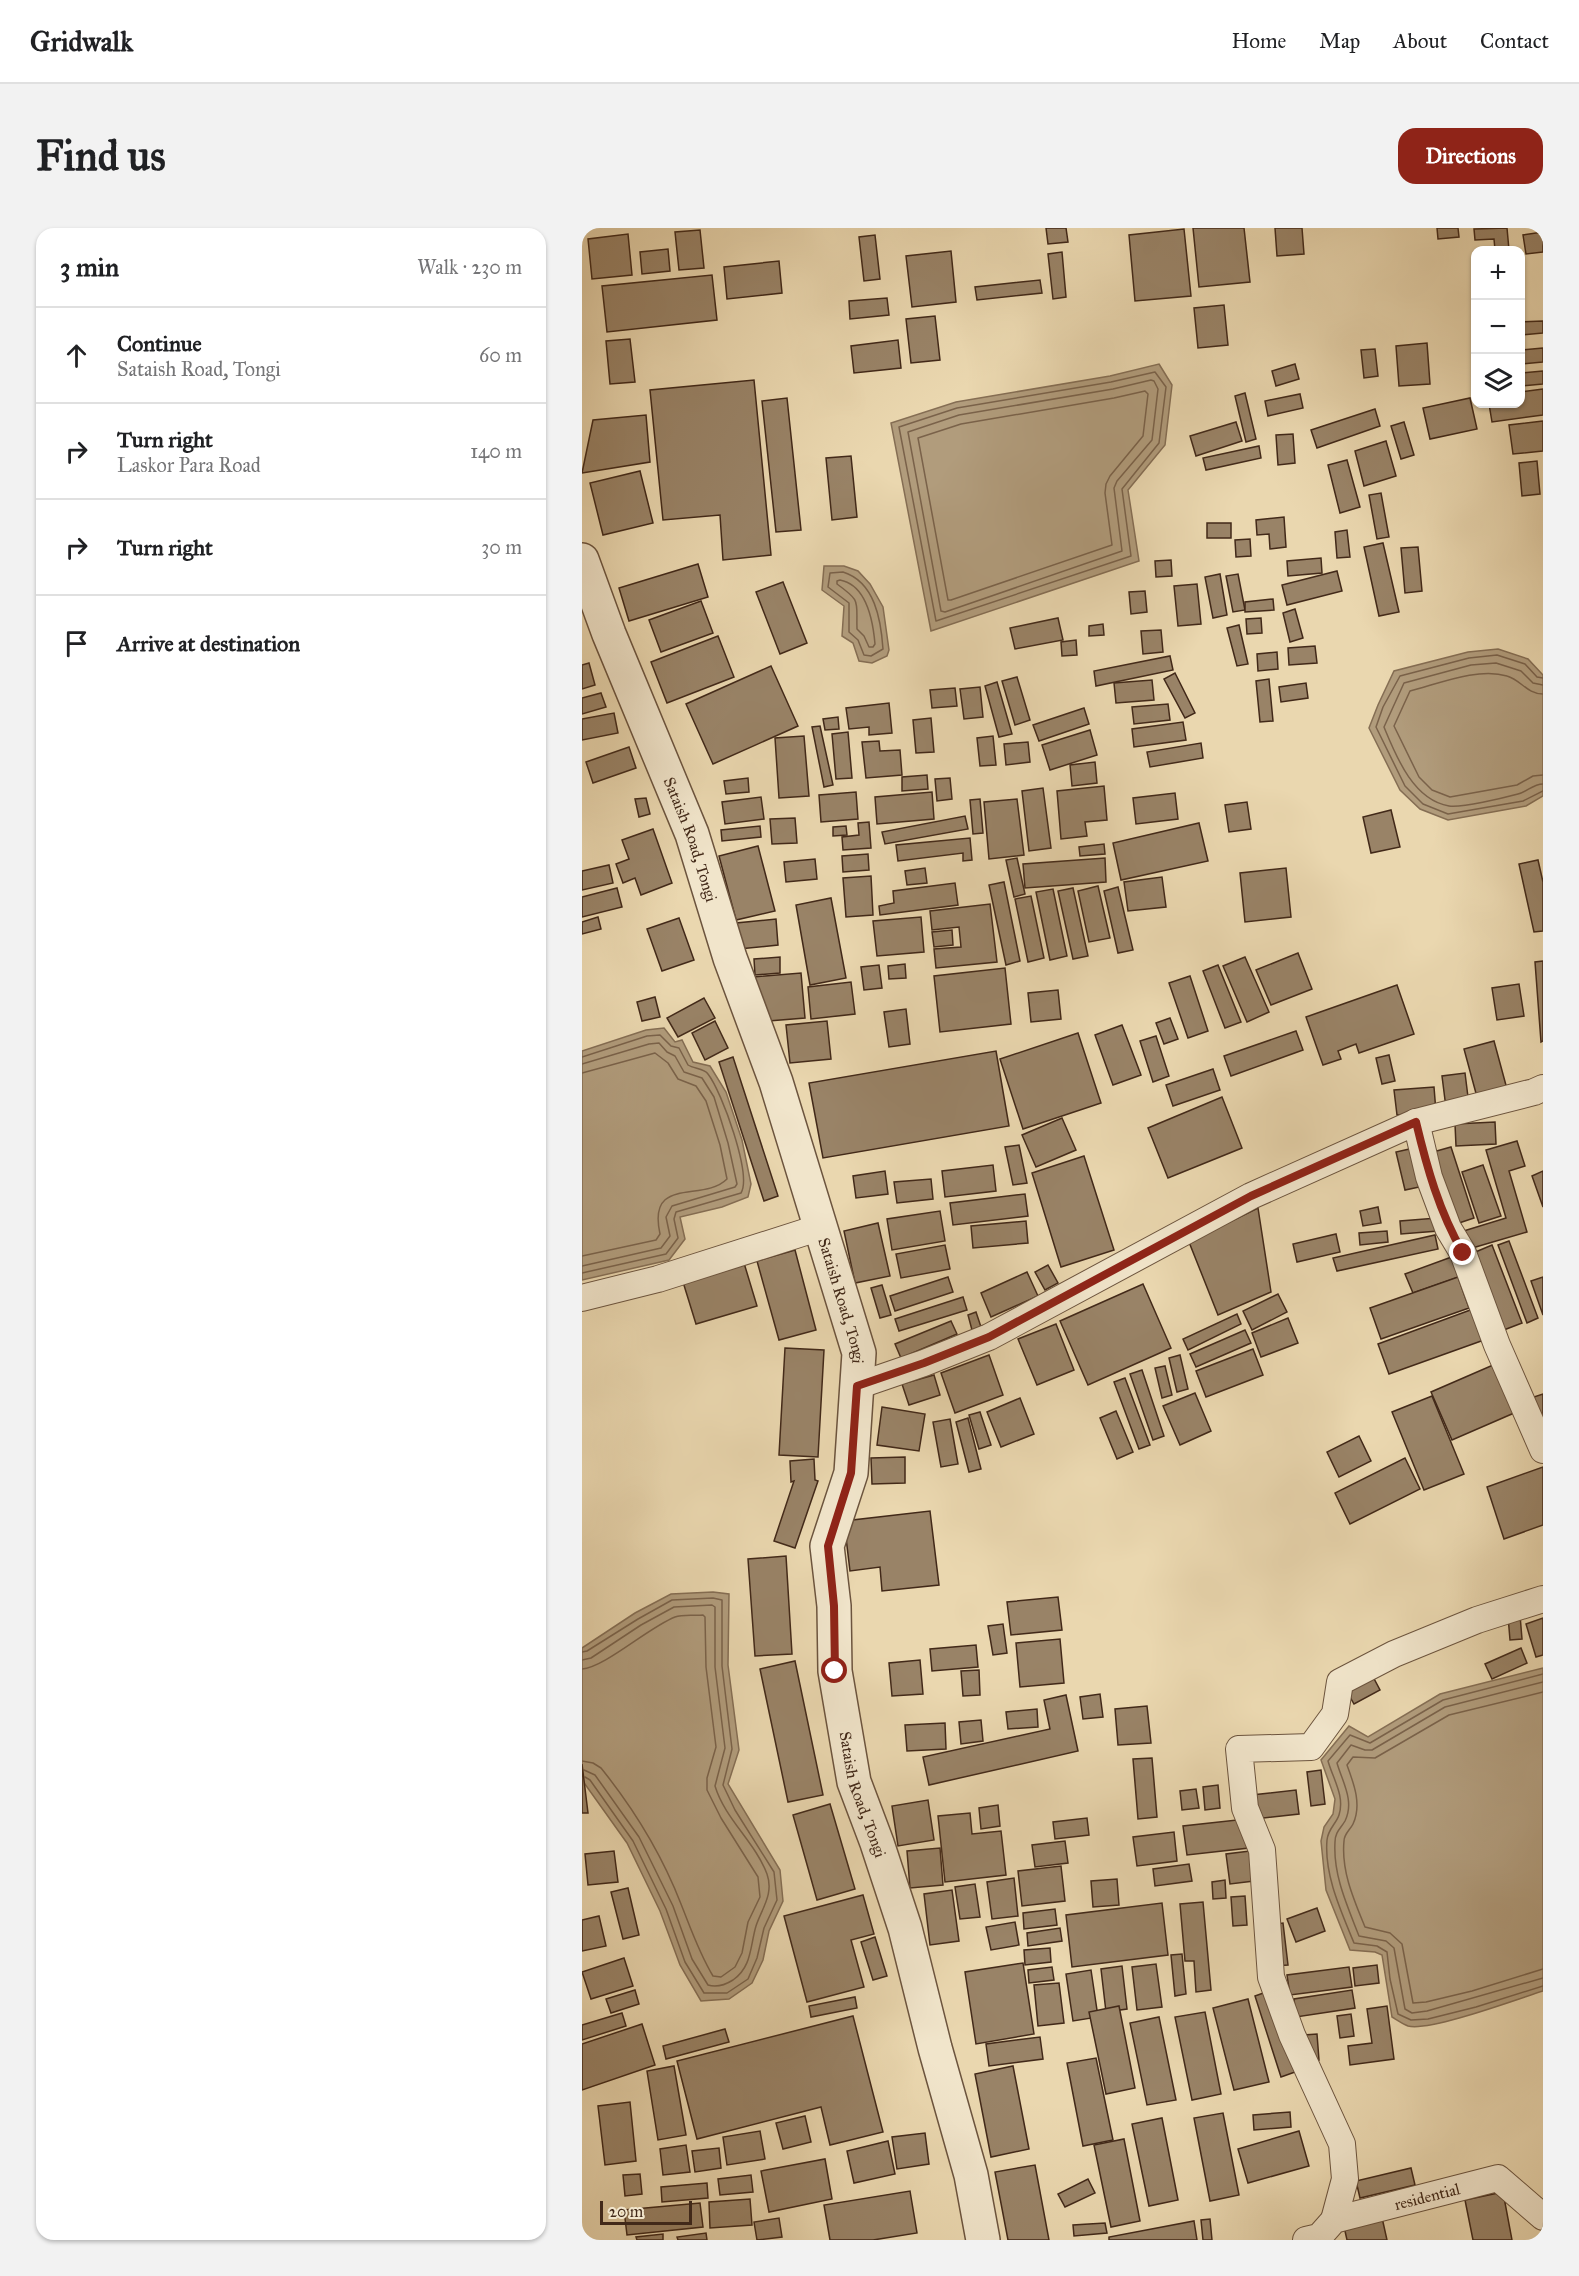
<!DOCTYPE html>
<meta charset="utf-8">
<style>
body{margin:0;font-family:"IM FELL Great Primer",serif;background:#f2f2f2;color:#202124}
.controls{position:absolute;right:18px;top:18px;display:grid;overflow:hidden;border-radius:12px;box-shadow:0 2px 4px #0004}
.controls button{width:54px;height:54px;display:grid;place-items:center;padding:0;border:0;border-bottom:2px solid #e0e0e0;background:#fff;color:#202124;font:30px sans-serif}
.scale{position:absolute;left:18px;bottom:15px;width:92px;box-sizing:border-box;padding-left:6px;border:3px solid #422919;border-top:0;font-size:16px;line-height:21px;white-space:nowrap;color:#422919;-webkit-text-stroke:4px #f1e5cb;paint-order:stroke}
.stop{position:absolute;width:18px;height:18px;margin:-14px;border:4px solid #8f2418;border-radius:50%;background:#fff}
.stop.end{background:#8f2418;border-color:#fff;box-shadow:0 2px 6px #0008}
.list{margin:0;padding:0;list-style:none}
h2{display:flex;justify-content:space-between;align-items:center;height:78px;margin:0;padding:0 24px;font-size:26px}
h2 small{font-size:20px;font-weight:400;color:#757577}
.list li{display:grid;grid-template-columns:39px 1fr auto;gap:18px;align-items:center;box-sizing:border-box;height:96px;padding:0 24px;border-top:2px solid #e0e0e0}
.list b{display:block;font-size:22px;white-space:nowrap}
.list p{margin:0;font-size:20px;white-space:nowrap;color:#757577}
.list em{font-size:20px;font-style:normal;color:#757577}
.icon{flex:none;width:33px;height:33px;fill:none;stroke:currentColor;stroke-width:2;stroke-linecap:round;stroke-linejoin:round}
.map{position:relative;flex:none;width:961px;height:2012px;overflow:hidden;border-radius:18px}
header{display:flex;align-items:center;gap:36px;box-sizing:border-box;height:84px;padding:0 30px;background:#fff;border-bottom:2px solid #e0e0e0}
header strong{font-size:28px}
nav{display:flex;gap:33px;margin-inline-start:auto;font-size:21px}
.intro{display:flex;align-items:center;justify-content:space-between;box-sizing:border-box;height:144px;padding:0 36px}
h1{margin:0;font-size:42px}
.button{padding:15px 27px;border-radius:18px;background:#8f2418;color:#fff;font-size:21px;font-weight:700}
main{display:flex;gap:36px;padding:0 36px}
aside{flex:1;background:#fff;border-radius:18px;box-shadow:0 2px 4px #0004}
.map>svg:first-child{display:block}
.water{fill:#b19c7c;stroke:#856e54;stroke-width:1.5}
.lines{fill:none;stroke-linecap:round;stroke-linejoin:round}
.shore{stroke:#7a624a;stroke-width:1.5}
.building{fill:#998367;stroke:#422919;stroke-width:1.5}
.minor-casing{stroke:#6c543e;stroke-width:28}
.tertiary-casing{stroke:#6c543e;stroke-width:36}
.minor{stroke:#f1e5cb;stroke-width:26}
.tertiary{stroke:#f1e5cb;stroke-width:33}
.route{stroke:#8f2418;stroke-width:8}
.labels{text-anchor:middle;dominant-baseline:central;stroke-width:4.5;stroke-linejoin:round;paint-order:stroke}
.street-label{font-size:16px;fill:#422919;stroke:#f1e5cb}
</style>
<header>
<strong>Gridwalk</strong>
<nav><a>Home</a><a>Map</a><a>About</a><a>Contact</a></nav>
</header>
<div class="intro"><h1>Find us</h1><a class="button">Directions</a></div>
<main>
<aside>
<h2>3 min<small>Walk · 230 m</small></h2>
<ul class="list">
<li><svg class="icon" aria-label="ahead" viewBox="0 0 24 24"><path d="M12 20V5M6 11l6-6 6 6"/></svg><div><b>Continue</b><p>Sataish Road, Tongi</p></div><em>60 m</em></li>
<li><svg class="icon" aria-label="right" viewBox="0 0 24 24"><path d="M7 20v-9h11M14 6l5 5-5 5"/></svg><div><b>Turn right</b><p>Laskor Para Road</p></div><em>140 m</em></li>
<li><svg class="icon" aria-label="right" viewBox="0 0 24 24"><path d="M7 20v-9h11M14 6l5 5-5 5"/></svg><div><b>Turn right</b></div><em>30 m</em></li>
<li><svg class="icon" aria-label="arrive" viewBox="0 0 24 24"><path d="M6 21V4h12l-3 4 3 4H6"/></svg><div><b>Arrive at destination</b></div></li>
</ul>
</aside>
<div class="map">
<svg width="961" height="2012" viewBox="0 0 961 2012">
<rect width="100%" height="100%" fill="#ead7af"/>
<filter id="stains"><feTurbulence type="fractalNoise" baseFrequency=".00333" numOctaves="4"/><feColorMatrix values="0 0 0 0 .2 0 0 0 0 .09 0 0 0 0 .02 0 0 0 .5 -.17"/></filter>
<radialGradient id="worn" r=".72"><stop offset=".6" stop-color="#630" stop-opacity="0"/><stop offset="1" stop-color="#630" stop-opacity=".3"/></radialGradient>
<!-- water -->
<g class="water">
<polygon points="577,136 590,157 583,217 546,262 557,333 349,403 309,195 374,174 528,148"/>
<polygon points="242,338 262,338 276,343 288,356 301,379 307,422 305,428 290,435 277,433 271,415 260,408 262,378 240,362"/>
<polygon points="916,421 946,431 961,447 961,568 944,578 866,592 838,581 818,562 787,500 796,477 812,443 886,424"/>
<polygon points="82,800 93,814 100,812 111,834 128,838 144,864 160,912 169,956 166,969 140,979 98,989 103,1011 87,1032 0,1052 0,823 64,802"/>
<polygon points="131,1364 147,1366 146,1437 157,1522 146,1556 198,1642 201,1673 187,1703 181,1732 170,1755 147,1771 119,1773 98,1737 78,1683 45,1615 0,1552 0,1420 53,1385 89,1366"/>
<path d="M961,1440V1763C936,1771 847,1804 826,1798C821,1796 815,1792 810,1789L800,1727L793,1724L768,1722L744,1662L739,1613L742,1599L751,1586L753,1571L739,1532L767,1498L786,1509L858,1466Z"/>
</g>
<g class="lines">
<!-- shore -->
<g class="shore">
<polygon points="573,144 584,159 577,215 540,261 549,328 354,393 317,199 375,180 529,154"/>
<polygon points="569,152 572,153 576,161 570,212 535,253 532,260 540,323 363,384 359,383 326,204 377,187 531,161"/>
<polygon points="563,163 566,166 561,208 528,248 524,256 523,265 530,317 369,372 366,372 336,210 379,196 532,170"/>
<path d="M261,344C293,354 299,392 301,421L289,428L282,427L276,412L267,404V375L246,359L248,345Z"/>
<path d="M258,352C285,357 291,393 293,416L291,419H287L282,408L275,401C274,373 280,374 255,356V353Z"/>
<polyline points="961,450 955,449 943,436 915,427 887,430 818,448 801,479 794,499 823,558 841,576 866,586 941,573 961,563"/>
<path d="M961,457L951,455L939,443L914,435L889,437L822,455L802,499C814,528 831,572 867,578C880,580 921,570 936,566C945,564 951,556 961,556"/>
<path d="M961,466C945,466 939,452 925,448C896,439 856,456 828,463L812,498L837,549L850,562L868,569L935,557L951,548L961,547"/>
<path d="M0,829L65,808L78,807L89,818L97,820L106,837C112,841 122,840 126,846C140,864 170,947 159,965L94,984L92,991L96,1010L84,1026L0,1045"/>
<polyline points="0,836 67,816 77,815 85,824 93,828 102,844 120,850 132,869 146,915 155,956 153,959 90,978 84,989 88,1008 79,1020 0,1038"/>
<path d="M0,845L73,825L86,835L96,851L114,858L124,873L138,917L145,951C121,975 65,947 78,1006L74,1012L0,1028"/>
<polyline points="0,1424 5,1423 56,1391 90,1372 131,1370 140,1372 140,1438 150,1521 141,1557 153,1582 192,1644 195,1672 182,1700 175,1730 166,1751 145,1765 122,1765 103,1734 84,1681 51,1613 8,1552 3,1549"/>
<path d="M0,1432L9,1430L59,1397L92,1379L130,1377L133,1379V1439L143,1520L133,1558C143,1591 173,1614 185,1646C192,1666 180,1680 174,1698C168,1718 170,1739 151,1752C143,1757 135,1760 126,1757L110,1731L91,1678L57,1609L13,1547L2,1542"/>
<path d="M0,1441C22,1440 67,1399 93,1389C101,1386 112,1388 121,1387L123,1389L124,1439L134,1519L125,1550V1562L139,1590L176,1649L178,1669L166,1694L160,1725L153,1739L139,1749L131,1748C117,1725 109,1701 99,1676C80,1627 52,1581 19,1540L11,1535L0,1533"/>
<path d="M961,1446L861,1472L788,1515L768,1507L746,1533C751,1551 763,1568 757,1587C754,1596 746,1601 745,1612C742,1647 759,1683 772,1715L795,1718L805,1724L808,1751L816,1786L829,1792L846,1791L894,1779L961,1758"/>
<path d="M961,1454L863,1479L790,1522H783L769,1517L755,1535C760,1553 773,1573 763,1593C759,1600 753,1604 753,1614C751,1647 765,1677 777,1708L804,1713L812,1720L823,1781L830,1785L845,1783L961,1750"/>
<path d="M961,1464L867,1487L793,1530L771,1529L765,1537C772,1556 780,1577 771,1596C768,1602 762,1606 762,1613C759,1643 772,1672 783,1699L808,1705L820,1716L831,1775L844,1774L890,1763L961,1741"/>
</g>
</g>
<!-- building -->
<g class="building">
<polygon points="464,0 484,0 486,14 466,16"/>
<polygon points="611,0 662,0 668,54 617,59"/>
<polygon points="693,0 720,0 722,26 695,28"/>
<polygon points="855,0 876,0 877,9 856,11"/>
<polygon points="925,0 927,22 913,22 912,11 893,12 892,1"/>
<polygon points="602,1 609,68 553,73 547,7"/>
<polygon points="118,2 122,40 97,42 93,4"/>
<polygon points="961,4 961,24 944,26 941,7"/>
<polygon points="46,6 50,47 10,51 6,11"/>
<polygon points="293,7 298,51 282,53 277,9"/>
<polygon points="86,21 88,43 60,46 58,24"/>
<polygon points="369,23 374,74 330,79 324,28"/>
<polygon points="480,24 484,69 471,71 466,26"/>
<polygon points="197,33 200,65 145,71 142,39"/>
<polygon points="130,47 135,92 25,104 20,58"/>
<polygon points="458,52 460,65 395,72 393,59"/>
<polygon points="305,70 307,87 268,91 267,73"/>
<polygon points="642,77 646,117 616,120 612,80"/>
<polygon points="353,88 358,132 329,135 324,91"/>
<polygon points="961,93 961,105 939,107 939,94"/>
<polygon points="48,111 53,154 28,156 24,113"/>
<polygon points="316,112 319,140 272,145 269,118"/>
<polygon points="845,115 848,156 817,158 814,118"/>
<polygon points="961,120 961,134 939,136 939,122"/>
<polygon points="793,121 796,148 782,150 779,122"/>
<polygon points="713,136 717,151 694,158 690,143"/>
<polygon points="961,143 961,156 939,158 939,145"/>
<polygon points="172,152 189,327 141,332 138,287 81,292 68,162"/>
<polygon points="961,161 961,187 910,194 907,176 939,176 939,164"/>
<polygon points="663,165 674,211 664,214 653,168"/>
<polygon points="718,166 721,180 686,188 683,173"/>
<polygon points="205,170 219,302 194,304 180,173"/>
<polygon points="888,170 895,201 848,211 841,180"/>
<polygon points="793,181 798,198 735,220 729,202"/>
<polygon points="64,187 68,234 0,245 11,192"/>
<polygon points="961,193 961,223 931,226 927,197"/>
<polygon points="654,194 660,213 614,228 608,208"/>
<polygon points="822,194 832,227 819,231 809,198"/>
<polygon points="711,206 713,235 696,237 694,207"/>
<polygon points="804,213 814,248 782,258 773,223"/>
<polygon points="677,218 679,230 624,242 621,230"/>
<polygon points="269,228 275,289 250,292 244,230"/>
<polygon points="765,232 778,279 758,285 746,237"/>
<polygon points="955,233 958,266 940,268 937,235"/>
<polygon points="58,243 71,295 21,307 8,255"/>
<polygon points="799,265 807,309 795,311 787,267"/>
<polygon points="702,289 704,319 688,321 687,306 675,307 674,292"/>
<rect x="625" y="295" width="24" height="15"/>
<polygon points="765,302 768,329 755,330 753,304"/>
<polygon points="668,311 669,328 654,329 653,312"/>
<polygon points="801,315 817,384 797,388 782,319"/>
<polygon points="836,319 840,363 823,365 819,320"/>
<polygon points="739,330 740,345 706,348 705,333"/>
<polygon points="589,332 590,348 574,349 573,333"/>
<polygon points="116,336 126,369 47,393 37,360"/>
<polygon points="755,343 760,363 705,377 700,357"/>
<polygon points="638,346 645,387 631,390 623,349"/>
<polygon points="656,346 663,382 651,384 644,348"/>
<polygon points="201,354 225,415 198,426 174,364"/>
<polygon points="615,356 619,396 596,398 592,358"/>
<polygon points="563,363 565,384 549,386 547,364"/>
<polygon points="691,371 692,382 663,384 663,374"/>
<polygon points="119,373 131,405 79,424 67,392"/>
<polygon points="713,381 721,410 708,414 701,385"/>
<polygon points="476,390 481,412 433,421 428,400"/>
<polygon points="679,390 680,405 665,406 664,391"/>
<polygon points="521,396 522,407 507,408 507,398"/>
<polygon points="657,397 666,436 655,438 645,400"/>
<polygon points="579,402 581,424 561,426 559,403"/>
<polygon points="136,408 152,449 85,475 69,434"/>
<polygon points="494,412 495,427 480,428 479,414"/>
<polygon points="733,418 735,435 707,437 706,420"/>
<polygon points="695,424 696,441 676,443 675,426"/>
<polygon points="588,428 591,442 514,458 512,443"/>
<polygon points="7,435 13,457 0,461 0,437"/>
<polygon points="189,438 216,498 131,536 104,476"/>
<polygon points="593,445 613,485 603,490 582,451"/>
<polygon points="435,449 448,492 433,497 420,453"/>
<polygon points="687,451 691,493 678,494 674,453"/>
<polygon points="570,452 572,472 534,475 532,455"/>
<polygon points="415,454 430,506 417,509 403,458"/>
<polygon points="724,455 726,470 699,474 697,459"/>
<polygon points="398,459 401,489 382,491 378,461"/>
<polygon points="373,460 375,478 350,480 348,462"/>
<polygon points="19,465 24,479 0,486 0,470"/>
<polygon points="307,475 310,505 287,507 287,499 267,501 264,480"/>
<polygon points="586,476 588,492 552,496 550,479"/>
<polygon points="502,480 507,496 457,513 451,497"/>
<polygon points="32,485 36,505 0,512 0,491"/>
<polygon points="256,489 257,501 243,502 241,491"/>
<polygon points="349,490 352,524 334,525 331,492"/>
<polygon points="601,494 604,512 552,519 550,501"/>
<polygon points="238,498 251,557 242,559 230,499"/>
<polygon points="508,502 515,527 468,542 460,517"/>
<polygon points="266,504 270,550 254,551 250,506"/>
<polygon points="222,508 227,568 197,570 193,510"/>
<polygon points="411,508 414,537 398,538 395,510"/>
<polygon points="297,513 298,523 318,522 320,547 284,550 280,514"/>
<polygon points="446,514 448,534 424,537 422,516"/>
<polygon points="619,515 621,530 568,539 565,524"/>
<polygon points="47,519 54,540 11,555 4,534"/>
<polygon points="513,534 515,555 490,558 488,537"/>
<polygon points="345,547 346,561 320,563 320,549"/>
<polygon points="166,550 167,564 144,566 142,553"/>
<polygon points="368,550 370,571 355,573 353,551"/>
<polygon points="522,558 525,592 503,594 505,608 479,611 475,563"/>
<polygon points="461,560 469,620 447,623 440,563"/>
<polygon points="274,564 276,591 239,594 237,567"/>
<polygon points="350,564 352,591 295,596 293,569"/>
<polygon points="593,565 596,591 554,596 551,570"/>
<polygon points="179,569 182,591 143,596 140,574"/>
<polygon points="64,570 68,586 57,589 53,571"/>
<polygon points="398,571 401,605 391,606 388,572"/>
<polygon points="435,571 442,627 407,631 402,574"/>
<polygon points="665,574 669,601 647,604 643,577"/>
<polygon points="809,582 818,619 789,625 781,589"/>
<polygon points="383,588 386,601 303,616 300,604"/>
<polygon points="213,590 215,615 190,616 188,591"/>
<polygon points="287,594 289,620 261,622 260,609 277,607 276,595"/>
<polygon points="617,595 626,633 539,652 531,615"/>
<polygon points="178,598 179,609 140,613 139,602"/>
<polygon points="264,598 265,607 251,608 251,599"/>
<polygon points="71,601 90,655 59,667 53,650 41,655 34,636 47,631 40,612"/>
<polygon points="388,610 390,632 381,633 381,625 316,633 314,617"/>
<polygon points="522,616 523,626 498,628 497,619"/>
<polygon points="176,618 193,683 154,692 137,628"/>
<polygon points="286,626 287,642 261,644 260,628"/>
<polygon points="435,630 443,666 432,669 424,632"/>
<polygon points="523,630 524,654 443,660 441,636"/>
<polygon points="233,631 235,651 204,654 202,634"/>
<polygon points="956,632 961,654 961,703 952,704 937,636"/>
<polygon points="27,637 31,655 0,662 0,643"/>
<polygon points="343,640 345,655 325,657 323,643"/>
<polygon points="704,640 709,689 663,694 658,645"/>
<polygon points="289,648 291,687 264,689 261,650"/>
<polygon points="580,649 584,679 546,683 542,654"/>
<polygon points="422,654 438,733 424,737 407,657"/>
<polygon points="373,655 376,677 298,687 297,678 312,675 311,663"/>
<polygon points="516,658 528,710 507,714 496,663"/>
<polygon points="536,659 551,722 536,725 522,663"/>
<polygon points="35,660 40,679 0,689 0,669"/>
<polygon points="491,660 506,728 491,731 476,663"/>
<polygon points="471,661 485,728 468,732 454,664"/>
<polygon points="449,668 462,730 446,734 433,671"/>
<polygon points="249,670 264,750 228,757 214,677"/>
<polygon points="408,676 415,734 354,740 352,721 379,719 377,699 350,702 348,683"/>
<polygon points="16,689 19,701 0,706 0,694"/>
<polygon points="339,689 342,724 295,728 291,693"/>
<polygon points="97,690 112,732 80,743 65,701"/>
<polygon points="194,691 196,717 157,721 154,695"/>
<polygon points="370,702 371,717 352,719 350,704"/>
<polygon points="716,725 730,761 689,777 674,742"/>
<polygon points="198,729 198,745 173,747 172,731"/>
<polygon points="663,729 687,784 665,794 641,738"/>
<polygon points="961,733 961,813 959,814 953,734"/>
<polygon points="323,736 324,750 307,751 306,738"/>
<polygon points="297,737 300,760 282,762 279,739"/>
<polygon points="636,737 659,794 643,800 621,743"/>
<polygon points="423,740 429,796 358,804 352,748"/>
<polygon points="219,745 223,790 175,794 171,749"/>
<polygon points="608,748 626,803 606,810 587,755"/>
<polygon points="269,754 273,786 229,791 226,759"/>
<polygon points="937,756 942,788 915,792 910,760"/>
<polygon points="815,757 832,806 777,825 774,816 756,823 759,831 741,837 724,789"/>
<polygon points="476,762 479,791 449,794 446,765"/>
<polygon points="73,769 78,789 60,793 55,774"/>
<polygon points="122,770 133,790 96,809 85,790"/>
<polygon points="324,781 328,816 307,819 302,784"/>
<polygon points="588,790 596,811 582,816 574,795"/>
<polygon points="133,793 146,820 123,832 110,805"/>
<polygon points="245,793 249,831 208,835 204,797"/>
<polygon points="540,797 559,847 531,857 513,807"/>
<polygon points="714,803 721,822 649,848 642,828"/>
<polygon points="496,805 519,875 441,901 418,831"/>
<polygon points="574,808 587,848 571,854 558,813"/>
<polygon points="912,813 925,861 895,869 882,821"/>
<polygon points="414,823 427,898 241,930 227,855"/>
<polygon points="807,827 813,853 800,856 794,830"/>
<polygon points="151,829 196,968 182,973 137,834"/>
<polygon points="631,841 638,862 591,878 584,857"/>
<polygon points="883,845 887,877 864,880 860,848"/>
<polygon points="852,859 854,884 815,887 812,862"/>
<polygon points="640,869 660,920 586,950 566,900"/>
<polygon points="480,890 494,922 454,939 440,907"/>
<polygon points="913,894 914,916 874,918 873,896"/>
<polygon points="935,913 943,938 927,943 945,1004 880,1023 875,1005 924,990 904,922"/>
<polygon points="437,917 445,955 431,957 423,919"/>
<polygon points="869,919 892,990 874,996 851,924"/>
<polygon points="832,920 842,958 823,962 814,924"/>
<polygon points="502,928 532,1022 479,1039 450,945"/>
<polygon points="411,937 414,963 363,969 360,943"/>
<polygon points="901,937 919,988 897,995 880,944"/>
<polygon points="303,943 306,966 274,970 271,948"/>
<polygon points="961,943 961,979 950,948"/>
<polygon points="349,951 351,971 315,975 312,954"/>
<polygon points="443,966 446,988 371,997 368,975"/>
<polygon points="796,979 799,995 781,998 778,983"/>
<polygon points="676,980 689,1064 636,1087 607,1014"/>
<polygon points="358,983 363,1013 310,1022 305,991"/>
<polygon points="855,990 856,1003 819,1006 818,993"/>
<polygon points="444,993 446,1015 391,1020 389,998"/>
<polygon points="296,995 308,1048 273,1055 262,1003"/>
<polygon points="805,1003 806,1014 778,1017 777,1005"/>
<polygon points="754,1006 758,1024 715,1034 711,1016"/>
<polygon points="853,1007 856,1021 755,1043 751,1030"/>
<polygon points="927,1013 956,1090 945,1095 916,1017"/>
<polygon points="363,1017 368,1041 319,1050 314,1026"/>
<polygon points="910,1017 940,1095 914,1105 884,1028"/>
<polygon points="213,1022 234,1102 197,1112 175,1033"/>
<polygon points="875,1027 883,1047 831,1065 823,1046"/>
<polygon points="162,1035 175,1078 114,1096 101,1054"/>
<polygon points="466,1037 476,1055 463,1062 453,1044"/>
<polygon points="445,1044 456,1068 409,1089 399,1065"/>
<polygon points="366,1049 371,1064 313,1083 308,1068"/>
<polygon points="876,1049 887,1080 799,1111 788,1080"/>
<polygon points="961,1049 961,1087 949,1053"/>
<polygon points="561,1056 589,1120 506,1157 478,1093"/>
<polygon points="300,1057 309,1087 298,1090 289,1060"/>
<polygon points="696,1066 705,1084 670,1102 661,1083"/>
<polygon points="381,1069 385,1082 317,1103 313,1091"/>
<polygon points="891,1081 902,1112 807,1146 796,1116"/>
<polygon points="394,1084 399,1099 390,1102 386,1087"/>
<polygon points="655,1086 659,1096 606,1122 601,1111"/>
<polygon points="706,1090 716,1115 679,1129 670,1105"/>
<polygon points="369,1093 375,1106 319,1130 313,1116"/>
<polygon points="474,1096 492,1142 455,1157 436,1111"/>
<polygon points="663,1102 669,1115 614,1139 608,1126"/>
<polygon points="203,1120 242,1122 236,1229 197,1227"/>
<polygon points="671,1121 681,1147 624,1169 614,1143"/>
<polygon points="407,1127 421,1167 373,1185 359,1145"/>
<polygon points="598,1127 606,1161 595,1164 587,1130"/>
<polygon points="918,1134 939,1182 870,1212 849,1164"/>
<polygon points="583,1138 590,1167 580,1170 573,1140"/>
<polygon points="560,1142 582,1208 571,1212 548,1146"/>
<polygon points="352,1147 358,1167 327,1177 320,1156"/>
<polygon points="543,1150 568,1217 557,1221 532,1154"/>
<polygon points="613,1165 629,1203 598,1217 581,1178"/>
<polygon points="961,1166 961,1217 946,1171"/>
<polygon points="850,1168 882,1246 842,1262 810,1184"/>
<polygon points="438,1170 452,1206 419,1219 405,1184"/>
<polygon points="300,1179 343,1186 337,1223 295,1217"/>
<polygon points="534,1183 551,1224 535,1231 518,1190"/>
<polygon points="398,1184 409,1217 397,1221 387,1187"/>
<polygon points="386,1190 399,1241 387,1244 374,1194"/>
<polygon points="368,1191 376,1236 359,1239 351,1194"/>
<polygon points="777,1208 789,1233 757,1249 745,1224"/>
<polygon points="323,1229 323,1255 290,1256 289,1230"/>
<polygon points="823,1230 838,1261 768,1296 753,1265"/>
<polygon points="232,1231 233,1252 236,1253 213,1320 192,1313 212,1253 209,1254 208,1233"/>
<polygon points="961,1239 961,1297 922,1311 905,1259"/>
<polygon points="348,1283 357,1357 300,1363 298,1339 268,1343 262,1293"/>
<polygon points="204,1328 210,1426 173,1428 166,1331"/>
<polygon points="476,1369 480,1402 429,1407 425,1374"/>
<polygon points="938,1387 940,1411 928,1412 926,1388"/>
<polygon points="961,1390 961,1427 954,1429 944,1396"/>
<polygon points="421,1396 425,1425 411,1427 406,1398"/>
<polygon points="478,1411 482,1455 438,1459 434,1415"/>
<polygon points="394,1417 396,1439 350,1443 348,1421"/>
<polygon points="939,1420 945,1435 910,1451 903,1436"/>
<polygon points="338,1432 341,1466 310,1468 307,1435"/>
<polygon points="213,1433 241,1567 206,1574 178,1441"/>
<polygon points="397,1442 398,1467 381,1468 379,1443"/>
<polygon points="789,1445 798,1462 772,1476 763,1460"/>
<polygon points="518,1466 521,1489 501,1491 498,1469"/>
<polygon points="484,1467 496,1523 347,1557 341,1529 468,1501 462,1472"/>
<polygon points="565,1478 569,1515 536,1517 533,1481"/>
<polygon points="455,1481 456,1499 426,1501 424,1484"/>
<polygon points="399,1492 401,1513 379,1516 377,1494"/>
<polygon points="363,1495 364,1521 325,1523 323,1497"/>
<polygon points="570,1530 575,1589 556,1591 551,1531"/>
<polygon points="0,1536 6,1585 0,1585"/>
<polygon points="739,1542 743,1576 729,1578 725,1544"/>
<polygon points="636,1557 638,1580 623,1582 621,1559"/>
<polygon points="614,1561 617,1580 600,1582 598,1563"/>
<polygon points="714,1562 717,1586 673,1591 670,1567"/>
<polygon points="346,1572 352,1612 316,1618 310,1578"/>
<polygon points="248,1576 273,1661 235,1672 211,1587"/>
<polygon points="416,1577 418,1598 399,1601 397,1580"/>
<polygon points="388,1585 390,1606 419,1603 424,1647 363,1654 356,1588"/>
<polygon points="505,1590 507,1607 473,1611 471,1594"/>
<polygon points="664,1591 667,1620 605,1627 601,1598"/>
<polygon points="592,1604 595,1633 555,1638 551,1609"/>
<polygon points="483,1613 486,1635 453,1639 450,1617"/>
<polygon points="358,1620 361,1657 328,1660 325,1623"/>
<polygon points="676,1622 680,1652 648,1656 644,1626"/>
<polygon points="32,1623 36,1654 6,1657 3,1626"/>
<polygon points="607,1636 610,1653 573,1658 571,1641"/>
<polygon points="479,1638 483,1673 440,1678 436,1643"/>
<polygon points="432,1650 436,1688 410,1691 405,1654"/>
<polygon points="535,1651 537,1677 511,1679 509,1653"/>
<polygon points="643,1652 644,1670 631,1671 630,1654"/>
<polygon points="393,1656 398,1689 378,1691 373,1659"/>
<polygon points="46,1660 57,1707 41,1711 29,1664"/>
<polygon points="370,1662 377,1713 348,1717 342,1666"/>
<polygon points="281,1667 292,1706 269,1712 282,1759 225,1774 202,1688"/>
<polygon points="663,1668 665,1697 651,1698 649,1669"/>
<polygon points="621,1674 629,1762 614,1764 612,1733 603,1733 598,1676"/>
<polygon points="580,1675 586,1727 490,1739 484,1687"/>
<polygon points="735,1680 743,1703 714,1714 705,1691"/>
<polygon points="473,1681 475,1697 442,1701 441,1685"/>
<polygon points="17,1688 24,1718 0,1723 0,1692"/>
<polygon points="433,1694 437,1717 409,1722 404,1699"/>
<polygon points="701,1695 706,1737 690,1738 687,1697"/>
<polygon points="478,1700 480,1713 446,1718 445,1705"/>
<polygon points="293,1709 305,1748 291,1752 279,1714"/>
<polygon points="468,1720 469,1734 443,1737 442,1722"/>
<polygon points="600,1726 604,1766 593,1768 589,1727"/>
<polygon points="42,1730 51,1758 9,1771 0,1744"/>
<polygon points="441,1735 452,1806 394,1816 383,1744"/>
<polygon points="574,1736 580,1779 555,1782 550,1739"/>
<polygon points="795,1737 797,1755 773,1758 771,1740"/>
<polygon points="540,1738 545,1781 524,1784 519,1741"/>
<polygon points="470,1739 472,1752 447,1755 446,1742"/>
<polygon points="767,1739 770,1759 708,1767 705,1747"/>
<polygon points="509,1742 516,1789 491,1793 484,1746"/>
<polygon points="477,1755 482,1795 456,1798 452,1757"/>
<polygon points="53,1762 57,1776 29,1785 24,1771"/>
<polygon points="770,1762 773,1780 714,1789 712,1771"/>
<polygon points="687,1763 713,1844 699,1849 673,1768"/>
<polygon points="273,1769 275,1780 229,1789 227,1778"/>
<polygon points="666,1771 687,1854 652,1862 631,1780"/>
<polygon points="537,1778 553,1860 524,1866 507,1784"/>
<polygon points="805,1778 812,1831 768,1837 766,1818 790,1815 785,1781"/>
<polygon points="623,1784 639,1866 610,1872 593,1789"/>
<polygon points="40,1785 44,1798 0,1812 0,1797"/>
<polygon points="769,1786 772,1808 758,1810 755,1788"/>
<polygon points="271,1788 301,1904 248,1917 239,1879 115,1911 95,1833"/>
<polygon points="577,1789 594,1872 565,1877 548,1795"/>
<polygon points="60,1796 73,1837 0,1862 0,1816"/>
<polygon points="143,1801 147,1814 84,1831 81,1818"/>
<polygon points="735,1806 737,1832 725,1834 722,1807"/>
<polygon points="458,1809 461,1831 407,1838 404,1816"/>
<polygon points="514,1830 531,1912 501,1918 485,1835"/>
<polygon points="92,1838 104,1907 76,1912 65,1843"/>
<polygon points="431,1838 447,1921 409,1929 393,1846"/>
<polygon points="48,1874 54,1933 23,1937 16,1878"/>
<polygon points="708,1884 709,1899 672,1902 671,1887"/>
<polygon points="641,1885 657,1967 628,1973 612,1890"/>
<polygon points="223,1888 229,1914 201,1921 194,1895"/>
<polygon points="580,1890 596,1972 567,1978 550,1896"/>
<polygon points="178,1903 183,1931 145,1937 141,1909"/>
<polygon points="717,1903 727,1938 666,1955 656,1921"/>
<polygon points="343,1905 347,1936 315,1941 310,1909"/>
<polygon points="542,1911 558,1993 529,1999 512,1917"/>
<polygon points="306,1913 313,1946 272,1955 265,1923"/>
<polygon points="104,1917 108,1944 81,1947 78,1921"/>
<polygon points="137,1920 139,1940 113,1944 110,1923"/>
<polygon points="243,1931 250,1971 187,1984 179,1943"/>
<polygon points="453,1937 467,2012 426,2012 413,1944"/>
<polygon points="829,1940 833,1957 778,1970 774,1953"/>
<polygon points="58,1946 60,1966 43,1968 41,1947"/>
<polygon points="169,1947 171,1964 138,1967 136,1951"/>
<polygon points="506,1951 513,1965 483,1979 476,1966"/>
<polygon points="125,1955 126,1970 80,1974 79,1959"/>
<polygon points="328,1963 335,2005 291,2012 248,2012 242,1977"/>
<polygon points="921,1964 930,2012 891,2012 883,1972"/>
<polygon points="168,1971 170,1997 128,2000 127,1974"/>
<polygon points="118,1975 121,1999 45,2007 42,1982"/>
<polygon points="799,1985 805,2012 765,2012 761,1994"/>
<polygon points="197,1990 200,2009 175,2012 172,1994"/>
<polygon points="628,1991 630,2012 621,2012 619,1992"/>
<polygon points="612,1993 615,2012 527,2012 527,2009"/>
<polygon points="523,1995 525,2005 492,2008 491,1997"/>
<polygon points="124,2005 125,2012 96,2012 95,2009"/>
<polygon points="81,2006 81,2012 55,2012 54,2009"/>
</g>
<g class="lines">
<!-- minor casing -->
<g class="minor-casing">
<g id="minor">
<polyline points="834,894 847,949 866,1000 881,1025 915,1117 961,1222"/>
<polyline points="0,1070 76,1051 239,999"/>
<polyline points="275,1158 342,1135 407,1109 669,968 834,894 952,864 961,860"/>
<polyline points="752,1992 763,1951 760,1916 710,1807 689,1749 680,1622 663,1580 657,1521 729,1519 753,1486 758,1454 812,1426 895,1392 961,1371"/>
<path id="s1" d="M724,2012L737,2009L752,1992L916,1950L961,1989"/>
</g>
</g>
<!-- tertiary casing -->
<g class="tertiary-casing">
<g id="tertiary">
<path id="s2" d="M0,332L27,406L110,606L148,730L194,854L277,1125L269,1245L245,1318L252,1378L253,1443L272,1554L295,1615L323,1700L353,1820L389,1947L401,2012"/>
</g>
</g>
<!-- minor -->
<use href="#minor" class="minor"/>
<!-- tertiary -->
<use href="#tertiary" class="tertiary"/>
</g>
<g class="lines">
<!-- route -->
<path class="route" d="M253,1443L252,1378L246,1318L269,1245L275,1158L342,1135L407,1109L669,968L834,894C845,940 857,983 881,1025"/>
</g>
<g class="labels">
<!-- street labels -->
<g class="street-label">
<text stroke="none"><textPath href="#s2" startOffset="300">Sataish Road, Tongi</textPath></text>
<text stroke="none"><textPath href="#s2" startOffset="786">Sataish Road, Tongi</textPath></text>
<text stroke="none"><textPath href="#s2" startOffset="1290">Sataish Road, Tongi</textPath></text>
<text stroke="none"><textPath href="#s1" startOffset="132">residential</textPath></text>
</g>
</g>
<rect width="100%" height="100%" filter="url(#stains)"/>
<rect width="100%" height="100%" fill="url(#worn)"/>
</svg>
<div class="controls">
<button>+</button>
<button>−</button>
<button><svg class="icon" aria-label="layers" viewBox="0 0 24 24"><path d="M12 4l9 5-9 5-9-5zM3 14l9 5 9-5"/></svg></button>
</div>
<div class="scale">20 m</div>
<div class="stop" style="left:253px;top:1443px"></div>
<div class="stop end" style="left:881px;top:1025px"></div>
</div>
</main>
